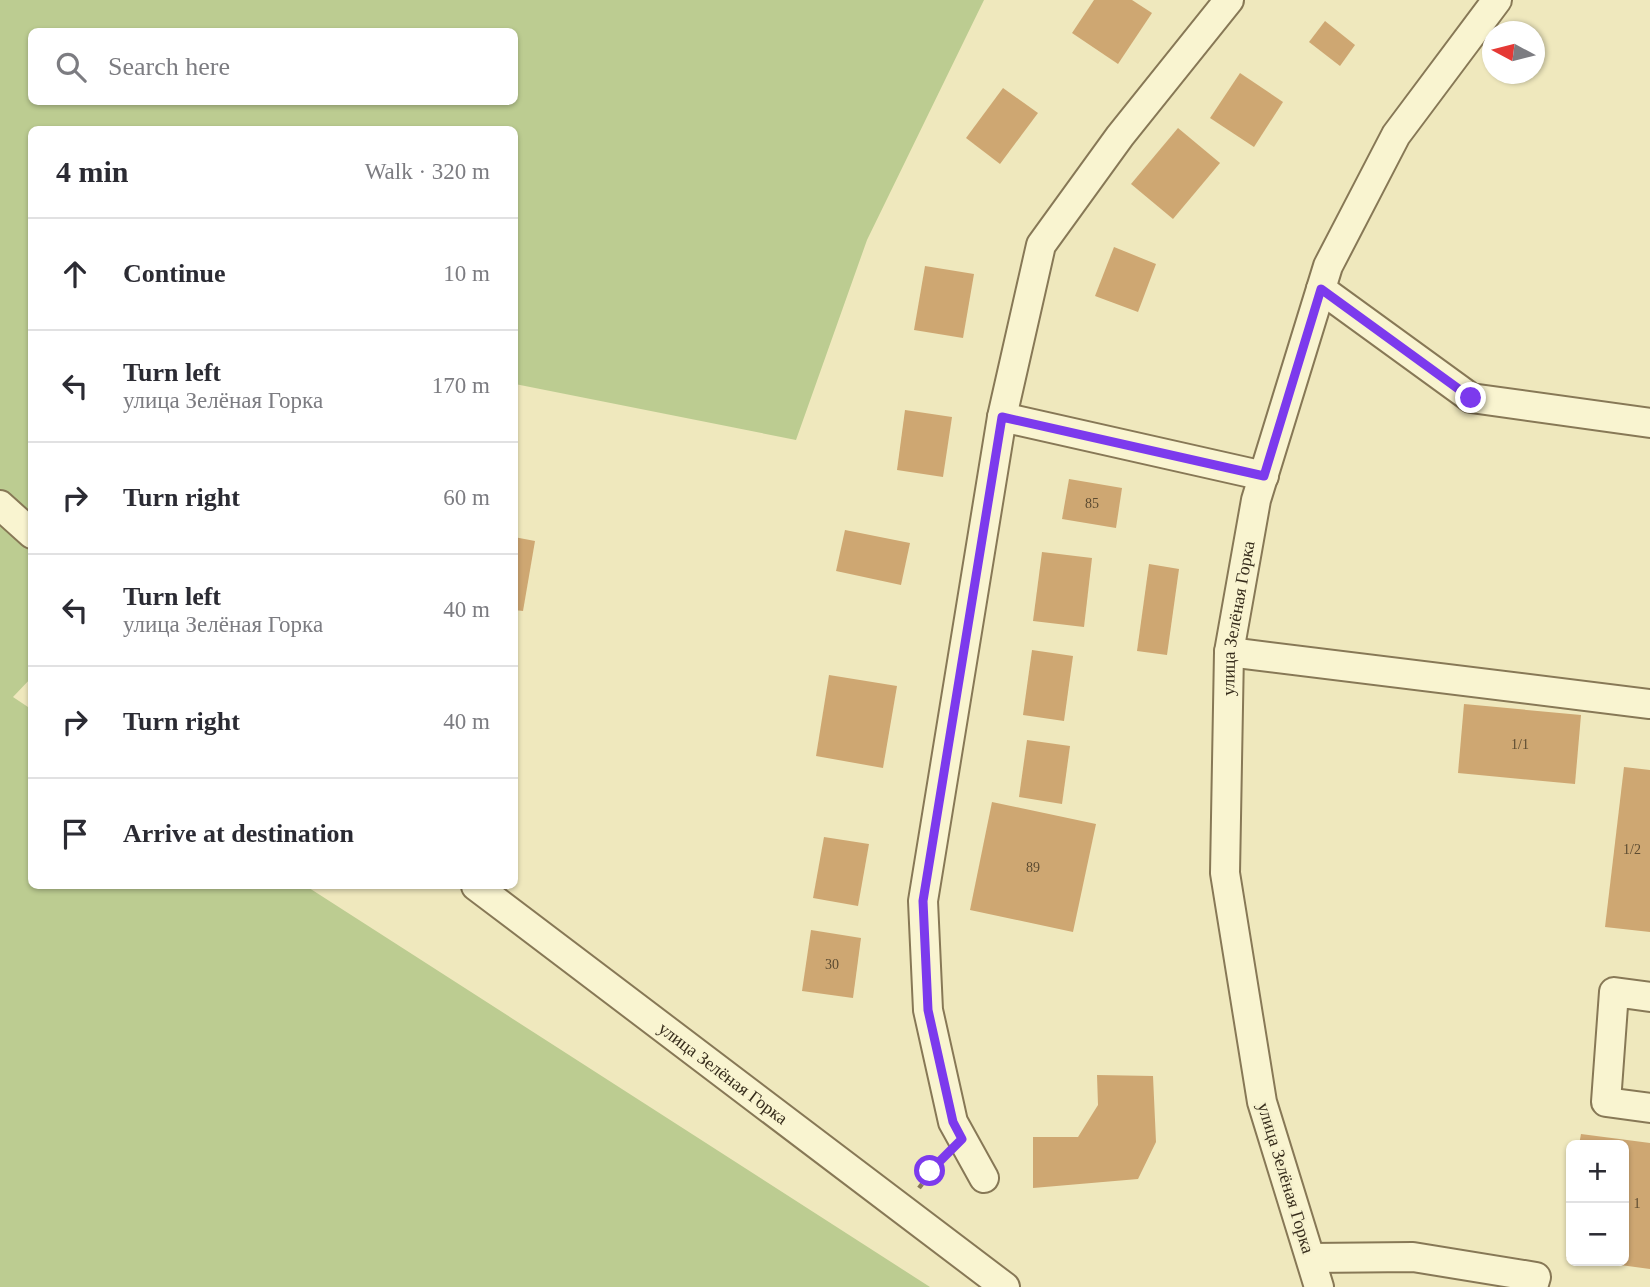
<!DOCTYPE html>
<meta charset="utf-8">
<style>
body{margin:0;font-family:"Times New Roman",serif;background:#f2f2f3;color:#2b2b33}
.controls{position:absolute;right:21px;bottom:21px;display:grid;overflow:hidden;border-radius:10px;box-shadow:0 2px 5px #0004}
.controls button{width:63px;height:63px;display:grid;place-items:center;padding:0;border:0;border-bottom:2px solid #e1e1e2;background:#fff;color:#2b2b33;font:35px sans-serif}
.compass{position:absolute;left:1482px;top:21px;width:63px;height:63px;border-radius:50%;background:#fff;box-shadow:0 2px 5px #0004;rotate:277deg}
.stop{position:absolute;width:21px;height:21px;margin:-16px;border:5px solid #7c3aed;border-radius:50%;background:#fff}
.stop.end{background:#7c3aed;border-color:#fff;box-shadow:0 2px 7px #0008}
.list{margin:0;padding:0;list-style:none}
h2{display:flex;justify-content:space-between;align-items:center;height:91px;margin:0;padding:0 28px;font-size:30px}
h2 small{font-size:23px;font-weight:400;color:#7c7c81}
.list li{display:grid;grid-template-columns:46px 1fr auto;gap:21px;align-items:center;box-sizing:border-box;height:112px;padding:0 28px;border-top:2px solid #e1e1e2}
.list b{display:block;font-size:26px;white-space:nowrap}
.list p{margin:0;font-size:23px;white-space:nowrap;color:#7c7c81}
.list em{font-size:23px;font-style:normal;color:#7c7c81}
.icon{flex:none;width:38px;height:38px;fill:none;stroke:currentColor;stroke-width:2;stroke-linecap:round;stroke-linejoin:round}
.map{position:relative;flex:none;width:1650px;height:1287px;overflow:hidden}
.search{position:absolute;background:#fff;box-shadow:0 2px 5px #0004;left:28px;top:28px;width:490px;height:77px;display:flex;align-items:center;gap:18px;box-sizing:border-box;padding:0 24px;border-radius:10px;color:#7c7c81;font-size:26px}
.panel{position:absolute;background:#fff;box-shadow:0 2px 5px #0004;left:28px;top:126px;width:490px;height:763px;border-radius:10px}
.map>svg:first-child{display:block}
.green{fill:#bccc91;fill-rule:evenodd}
.building{fill:#cea772}
.lines{fill:none;stroke-linecap:round;stroke-linejoin:round}
.minor-casing{stroke:#877856;stroke-width:32}
.path{stroke:#877856;stroke-width:4.5;stroke-dasharray:5 3.5;stroke-linecap:butt}
.minor{stroke:#f9f4d0;stroke-width:28}
.route{stroke:#7c3aed;stroke-width:9}
.labels{text-anchor:middle;dominant-baseline:central;stroke-width:5;stroke-linejoin:round;paint-order:stroke}
.number-label{font-size:14px;fill:#5c4b31}
.street-label{font-size:18px;fill:#362c1b;stroke:#f6f1cd}
</style>
<div class="map">
<svg width="1650" height="1287" viewBox="0 0 1650 1287">
<rect width="100%" height="100%" fill="#efe8bd"/>
<!-- green -->
<path class="green" d="M0,0H984L867,240L796,440L515,384L514,130H32V677L13,697L31,709L32,886H306L930,1287H0ZM32,32H514V102H32Z"/>
<!-- building -->
<g class="building">
<polygon points="1094,0 1132,0 1152,13 1118,64 1072,33"/>
<polygon points="1325,21 1355,45 1340,66 1309,42"/>
<polygon points="1240,73 1283,102 1254,147 1210,118"/>
<polygon points="1003,88 1038,113 1000,164 966,138"/>
<polygon points="1178,128 1220,163 1173,219 1131,184"/>
<polygon points="1114,247 1156,264 1138,312 1095,296"/>
<polygon points="925,266 974,274 963,338 914,330"/>
<polygon points="905,410 952,417 943,477 897,470"/>
<polygon points="1069,479 1122,488 1116,528 1062,519"/>
<polygon points="845,530 910,543 901,585 836,571"/>
<polygon points="514,537 535,541 523,611 514,610"/>
<polygon points="1042,552 1092,558 1084,627 1033,621"/>
<polygon points="1149,564 1179,569 1167,655 1137,651"/>
<polygon points="1032,650 1073,656 1064,721 1023,715"/>
<polygon points="829,675 897,686 883,768 816,756"/>
<polygon points="1464,704 1581,715 1575,784 1458,773"/>
<polygon points="1027,740 1070,746 1062,804 1019,797"/>
<polygon points="1624,767 1650,770 1650,932 1605,927"/>
<polygon points="992,802 1096,824 1073,932 970,910"/>
<polygon points="824,837 869,844 858,906 813,898"/>
<polygon points="811,930 861,938 853,998 802,991"/>
<polygon points="1097,1075 1153,1076 1156,1142 1138,1179 1033,1188 1033,1137 1078,1137 1098,1105"/>
<polygon points="1581,1134 1650,1143 1650,1269 1598,1262 1624,1261 1624,1145 1579,1145"/>
<polygon points="1570,1226 1571,1226 1571,1259 1566,1258"/>
</g>
<g class="lines">
<!-- minor casing -->
<g class="minor-casing">
<g id="minor">
<polyline points="1321,289 1471,398 1650,423"/>
<polyline points="1002,417 1264,476"/>
<polyline points="0,505 32,534"/>
<polyline points="1229,652 1650,704"/>
<path id="s1" d="M476,886L1005,1287"/>
<polyline points="1650,997 1614,992 1606,1102 1650,1108"/>
<polyline points="984,1178 953,1122 928,1010 923,901 1002,417 1041,245 1120,136 1229,0"/>
<polyline points="1311,1258 1413,1257 1536,1277 1533,1287"/>
<path id="s2" d="M1319,1287L1262,1102L1225,873L1229,652L1256,500L1328,266L1396,135L1497,0"/>
</g>
</g>
<!-- path -->
<polyline class="path" points="919,1188 941,1159"/>
<!-- minor -->
<use href="#minor" class="minor"/>
</g>
<g class="lines">
<!-- route -->
<polyline class="route" points="930,1171 962,1139 953,1122 928,1010 923,901 1002,417 1264,476 1321,289 1471,398"/>
</g>
<g class="labels">
<!-- number labels -->
<g class="number-label">
<text x="1092" y="503">85</text>
<text x="1520" y="744">1/1</text>
<text x="1632" y="849">1/2</text>
<text x="1033" y="867">89</text>
<text x="832" y="964">30</text>
<text x="1637" y="1203">1</text>
</g>
<!-- street labels -->
<g class="street-label">
<text stroke="none"><textPath href="#s2" startOffset="681">улица Зелёная Горка</textPath></text>
<text stroke="none"><textPath href="#s1" startOffset="310">улица Зелёная Горка</textPath></text>
<text transform="translate(1286 1178) rotate(73)">улица Зелёная Горка</text>
</g>
</g>
</svg>
<div class="controls">
<button>+</button>
<button>−</button>
</div>
<svg class="compass" viewBox="-18 -18 36 36"><path d="M0-13l5 13h-10z" fill="#e53935"/><path d="M0 13l5-13h-10z" fill="#7c7c81"/></svg>
<div class="stop" style="left:930px;top:1171px"></div>
<div class="stop end" style="left:1471px;top:398px"></div>
<div class="search"><svg class="icon" aria-label="search" viewBox="0 0 24 24"><circle cx="10" cy="10" r="6"/><path d="M15 15l6 6"/></svg>Search here</div>
<section class="panel">
<h2>4 min<small>Walk · 320 m</small></h2>
<ul class="list">
<li><svg class="icon" aria-label="ahead" viewBox="0 0 24 24"><path d="M12 20V5M6 11l6-6 6 6"/></svg><div><b>Continue</b></div><em>10 m</em></li>
<li><svg class="icon" aria-label="left" viewBox="0 0 24 24"><path d="M17 20v-9H6M10 6l-5 5 5 5"/></svg><div><b>Turn left</b><p>улица Зелёная Горка</p></div><em>170 m</em></li>
<li><svg class="icon" aria-label="right" viewBox="0 0 24 24"><path d="M7 20v-9h11M14 6l5 5-5 5"/></svg><div><b>Turn right</b></div><em>60 m</em></li>
<li><svg class="icon" aria-label="left" viewBox="0 0 24 24"><path d="M17 20v-9H6M10 6l-5 5 5 5"/></svg><div><b>Turn left</b><p>улица Зелёная Горка</p></div><em>40 m</em></li>
<li><svg class="icon" aria-label="right" viewBox="0 0 24 24"><path d="M7 20v-9h11M14 6l5 5-5 5"/></svg><div><b>Turn right</b></div><em>40 m</em></li>
<li><svg class="icon" aria-label="arrive" viewBox="0 0 24 24"><path d="M6 21V4h12l-3 4 3 4H6"/></svg><div><b>Arrive at destination</b></div></li>
</ul>
</section>
</div>
